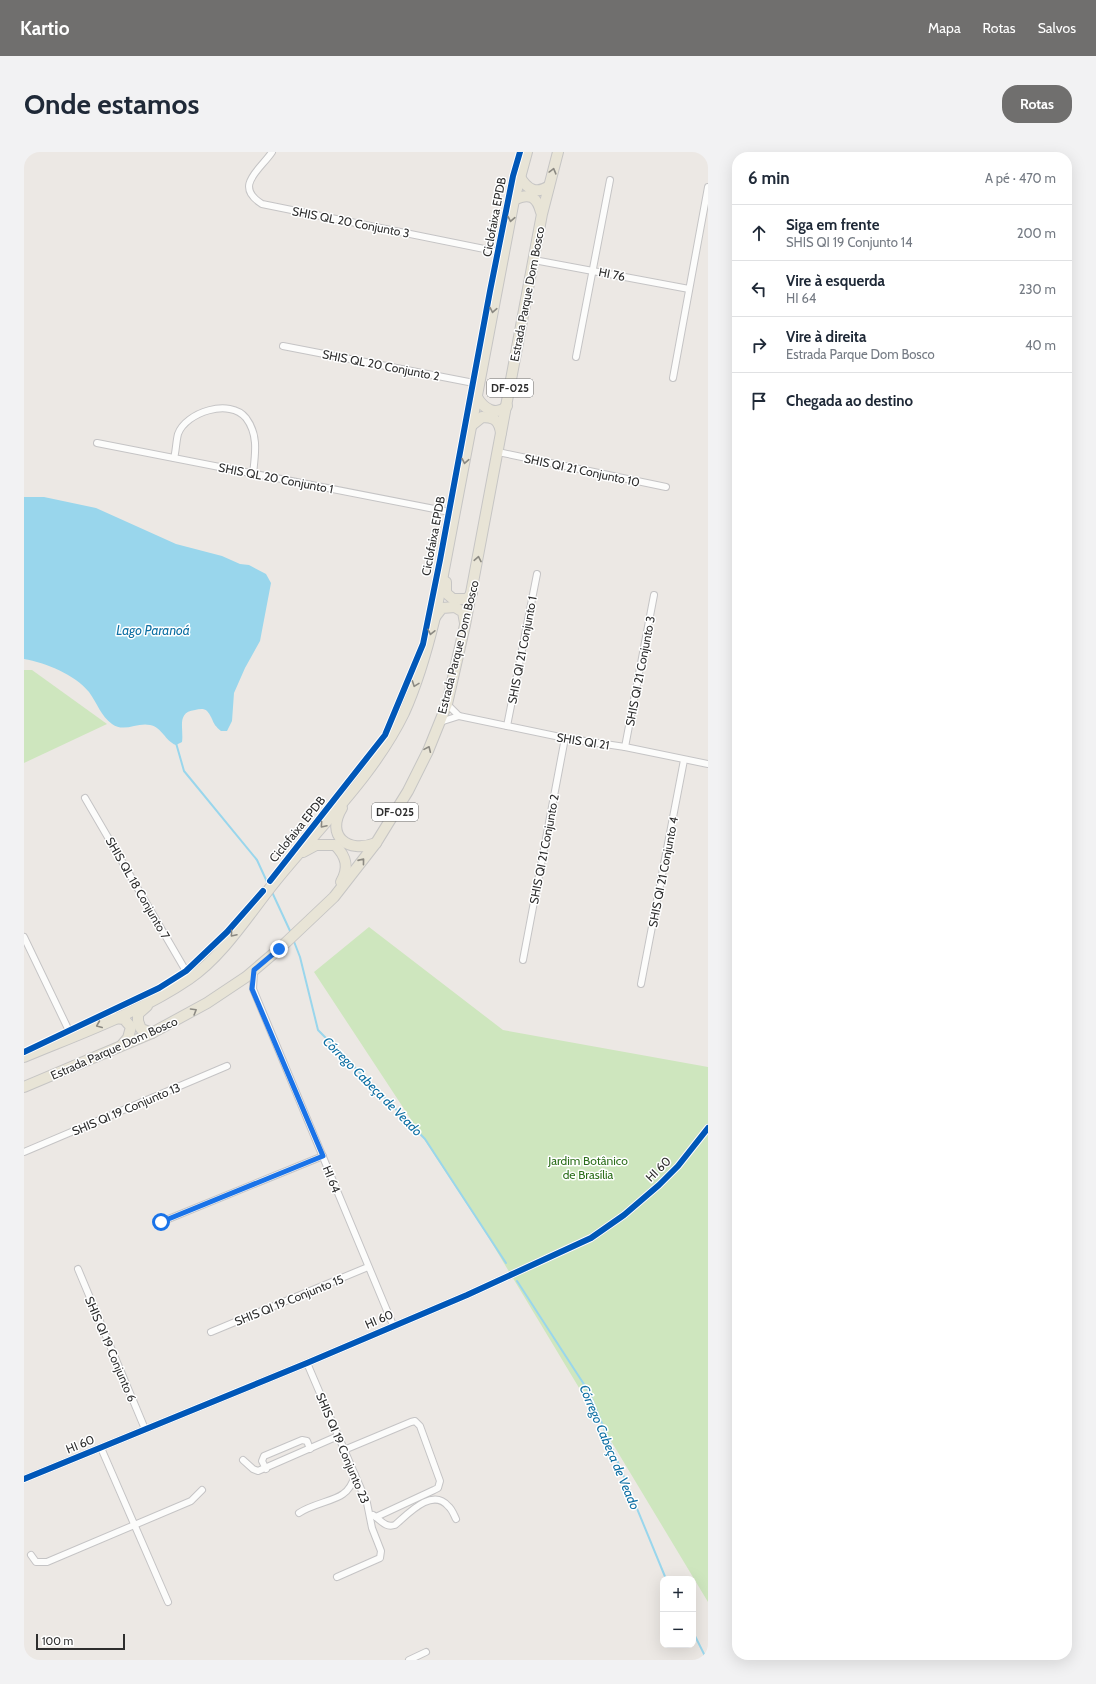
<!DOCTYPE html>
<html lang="pt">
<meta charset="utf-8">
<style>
body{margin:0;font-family:Cabin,sans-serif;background:#f2f2f3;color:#1f2937}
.controls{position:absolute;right:12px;bottom:12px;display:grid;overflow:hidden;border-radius:8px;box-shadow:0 4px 16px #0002}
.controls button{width:36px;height:36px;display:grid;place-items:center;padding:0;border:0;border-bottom:1px solid #e0e1e3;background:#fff;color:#1f2937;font:20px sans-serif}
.scale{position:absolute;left:12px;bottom:10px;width:89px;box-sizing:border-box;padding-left:4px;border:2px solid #2e2e2e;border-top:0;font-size:11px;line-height:14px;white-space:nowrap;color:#2e2e2e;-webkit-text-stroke:3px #fff;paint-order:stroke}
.stop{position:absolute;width:12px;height:12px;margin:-9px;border:3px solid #1a73e8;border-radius:50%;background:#fff}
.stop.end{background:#1a73e8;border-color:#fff;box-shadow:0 1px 4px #0008}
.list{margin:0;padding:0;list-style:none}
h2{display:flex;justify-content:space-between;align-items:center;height:52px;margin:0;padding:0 16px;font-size:17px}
h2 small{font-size:13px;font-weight:400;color:#747a83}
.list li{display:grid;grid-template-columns:26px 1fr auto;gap:12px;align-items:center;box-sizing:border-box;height:56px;padding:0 16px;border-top:1px solid #e0e1e3}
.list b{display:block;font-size:15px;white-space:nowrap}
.list p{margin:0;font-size:13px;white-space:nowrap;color:#747a83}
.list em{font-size:13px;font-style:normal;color:#747a83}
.icon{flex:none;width:22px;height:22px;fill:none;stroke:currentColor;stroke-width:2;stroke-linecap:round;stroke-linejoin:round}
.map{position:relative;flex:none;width:684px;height:1508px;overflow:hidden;border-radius:16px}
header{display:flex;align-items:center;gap:24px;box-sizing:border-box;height:56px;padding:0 20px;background:#706f6e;color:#fff}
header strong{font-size:19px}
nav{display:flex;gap:22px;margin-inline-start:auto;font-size:14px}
.intro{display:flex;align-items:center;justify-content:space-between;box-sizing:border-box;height:96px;padding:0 24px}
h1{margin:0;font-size:28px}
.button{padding:10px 18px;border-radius:16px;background:#706f6e;color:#fff;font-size:14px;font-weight:700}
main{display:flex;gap:24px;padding:0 24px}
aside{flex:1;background:#fff;border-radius:16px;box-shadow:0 4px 16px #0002}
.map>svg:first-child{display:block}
.grass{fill:#cee6be}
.water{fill:#99d6ec}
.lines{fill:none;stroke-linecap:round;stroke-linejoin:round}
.stream{stroke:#99d6ec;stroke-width:2}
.minor-casing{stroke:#c5c4c5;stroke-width:8}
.primary-casing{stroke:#c6c5c4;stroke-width:12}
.minor{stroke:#fcfcfb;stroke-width:6}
.primary{stroke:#e8e4d6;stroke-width:10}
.cycleway-casing{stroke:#fff;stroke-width:8}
.cycleway{stroke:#0057b8;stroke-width:6}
.oneway{stroke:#8b8982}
.route{stroke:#1a73e8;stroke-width:5}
.labels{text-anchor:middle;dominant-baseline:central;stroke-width:3;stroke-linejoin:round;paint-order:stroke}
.shield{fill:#fff;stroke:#6d6d6d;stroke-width:1}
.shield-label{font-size:11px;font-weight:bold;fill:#2e2e2e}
.street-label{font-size:12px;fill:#2e2e2e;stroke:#fff}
.park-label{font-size:12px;fill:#2c6e1b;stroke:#fff}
.water-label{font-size:13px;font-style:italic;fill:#0d6fa3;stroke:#fff}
</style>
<header>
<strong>Kartio</strong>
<nav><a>Mapa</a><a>Rotas</a><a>Salvos</a></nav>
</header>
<div class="intro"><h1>Onde estamos</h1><a class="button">Rotas</a></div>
<main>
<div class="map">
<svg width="684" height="1508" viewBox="0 0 684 1508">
<rect width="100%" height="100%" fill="#ece8e4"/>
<!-- grass -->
<g class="grass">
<polygon points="0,518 8,518 83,572 0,611"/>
<polygon points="345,775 479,878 684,915 684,1450 463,1083 290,820"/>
</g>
<!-- water -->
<path class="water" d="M0,345H20L72,356L152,392L198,404L216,412L225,413L242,422L247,431L236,489L221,516L210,541L208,569L203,579H197C187,571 190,567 183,559C180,556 175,557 171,558C152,560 160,577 158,590L152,593C141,589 138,575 126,573C113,570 100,581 88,572C77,564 73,551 65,540C50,522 22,511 0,507Z"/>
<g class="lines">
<!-- stream -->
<g class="stream">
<polyline points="152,591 160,619 233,708 244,732"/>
<polyline points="248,740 267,781"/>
<polyline points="269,787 276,805 294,878 401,987 482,1111"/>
<polyline points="493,1129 565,1240 642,1427"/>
<polyline points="669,1480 683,1508"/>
</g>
<!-- minor casing -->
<g class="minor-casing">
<g id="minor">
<path d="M248,0C236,18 209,34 238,52L480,101"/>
<polyline points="510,108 665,137"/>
<polyline points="259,194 455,232"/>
<polyline points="552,205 586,28"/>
<polyline points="649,226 684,35"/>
<polyline points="73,291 431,361"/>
<polyline points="474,300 642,335"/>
<path d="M150,306C152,299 152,290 154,282C162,260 206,246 222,266C235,283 231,303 229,322"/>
<polyline points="423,552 435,564 541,586 601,595 684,612"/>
<polyline points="416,570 435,564"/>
<polyline points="483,574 513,422"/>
<polyline points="601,595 630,443"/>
<polyline points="61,646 166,826"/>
<polyline points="0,785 48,885"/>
<polyline points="499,808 541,586"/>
<polyline points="230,819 229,837 369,1173"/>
<polyline points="617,832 660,608"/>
<polyline points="0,1000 203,914"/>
<polyline points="137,1070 299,1004"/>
<polyline points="54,1117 121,1277"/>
<polyline points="187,1180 344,1115"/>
<polyline points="283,1211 343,1351 348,1376 357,1399 356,1406 313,1425"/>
<polyline points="77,1296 144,1450"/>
<polyline points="320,1298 387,1270 391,1269 396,1274 416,1329 414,1336 410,1338 352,1365"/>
<polyline points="219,1308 229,1317 234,1319 314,1284"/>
<polyline points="242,1317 238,1309 240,1304 278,1288 283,1289 286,1297"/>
<polyline points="0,1327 283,1211 443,1143 567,1086 600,1063 635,1033 654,1014 684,976"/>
<path d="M275,1361C288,1352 310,1349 319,1342C325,1338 329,1330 331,1323"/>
<path d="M349,1363C357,1368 361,1376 371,1373C383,1363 408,1335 424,1354C428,1357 430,1363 432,1367"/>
<polyline points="7,1403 12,1410 23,1410 167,1349 178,1338"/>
<polyline points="385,1508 402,1500"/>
</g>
</g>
<!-- primary casing -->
<g class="primary-casing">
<g id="primary">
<path d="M496,25C503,37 512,43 525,34"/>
<path d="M490,48C506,40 513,45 517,60"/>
<path d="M453,245C459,256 472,265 483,254"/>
<path d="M448,273L458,265C470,265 475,268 477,281"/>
<polyline points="422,430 422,441 429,447 443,447 448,441"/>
<polyline points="411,465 418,456 431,455 439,460 441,471"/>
<path d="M318,656C301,684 324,702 352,691"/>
<path d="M279,700L292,693H311C323,705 325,716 317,730"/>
<polyline points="123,854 114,862 114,869 117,877 128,881"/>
<polyline points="91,866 100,867 107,875 104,886 98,893"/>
<path d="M0,905C55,882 115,861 165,827C199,804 225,762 250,731C294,676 349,625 380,561C394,530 403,498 411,465L490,48L503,0"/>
<polyline points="0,935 128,881 183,851 222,825 255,797 310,745 352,691 384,639 404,599 423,552 441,473 518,62 534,0"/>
</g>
</g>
<!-- minor -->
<use href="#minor" class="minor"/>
<!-- primary -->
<use href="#primary" class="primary"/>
<!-- cycleway casing -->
<g class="cycleway-casing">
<g id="cycleway">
<polyline points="246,729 361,583 399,492 416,408 466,139 489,24 496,0"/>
<polyline points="0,900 135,836 162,819 203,780 239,739"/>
<polyline points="0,1327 283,1211 443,1143 567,1086 600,1063 635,1033 654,1014 684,976"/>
</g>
</g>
<!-- cycleway -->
<use href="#cycleway" class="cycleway"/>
</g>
<!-- one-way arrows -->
<defs><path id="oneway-chevron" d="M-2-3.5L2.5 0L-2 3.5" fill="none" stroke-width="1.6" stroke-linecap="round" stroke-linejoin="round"/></defs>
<g class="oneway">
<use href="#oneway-chevron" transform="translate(529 19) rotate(-75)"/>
<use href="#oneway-chevron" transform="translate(487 67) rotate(101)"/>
<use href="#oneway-chevron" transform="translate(469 158) rotate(101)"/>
<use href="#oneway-chevron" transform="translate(441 309) rotate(101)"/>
<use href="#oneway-chevron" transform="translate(454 407) rotate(-79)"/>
<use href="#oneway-chevron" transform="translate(407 480) rotate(103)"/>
<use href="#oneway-chevron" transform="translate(391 532) rotate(110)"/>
<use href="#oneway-chevron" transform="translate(404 597) rotate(-66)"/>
<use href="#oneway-chevron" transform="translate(299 673) rotate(130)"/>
<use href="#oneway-chevron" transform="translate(338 709) rotate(-51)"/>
<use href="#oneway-chevron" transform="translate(209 782) rotate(130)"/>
<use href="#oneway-chevron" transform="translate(170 859) rotate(-31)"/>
<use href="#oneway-chevron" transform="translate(75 873) rotate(157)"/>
</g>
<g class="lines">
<!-- route -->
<polyline class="route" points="137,1070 299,1004 228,837 230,818 255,797"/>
</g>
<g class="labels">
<!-- shield labels -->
<g class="shield">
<rect x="463" y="227" width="46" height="18" rx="3"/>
<rect x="348" y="651" width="46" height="18" rx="3"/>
</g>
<g class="shield-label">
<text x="486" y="236">DF-025</text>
<text x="371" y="660">DF-025</text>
</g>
<!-- street labels -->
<g class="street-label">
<text transform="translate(470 65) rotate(-79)">Ciclofaixa EPDB</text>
<text transform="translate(327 70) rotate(11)">SHIS QL 20 Conjunto 3</text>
<text transform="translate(588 122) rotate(11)">HI 76</text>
<text transform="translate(503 142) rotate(-79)">Estrada Parque Dom Bosco</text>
<text transform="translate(357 213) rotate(11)">SHIS QL 20 Conjunto 2</text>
<text transform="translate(558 318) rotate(12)">SHIS QI 21 Conjunto 10</text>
<text transform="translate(252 326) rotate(11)">SHIS QL 20 Conjunto 1</text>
<text transform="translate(409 384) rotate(-79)">Ciclofaixa EPDB</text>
<text transform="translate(434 495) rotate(-76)">Estrada Parque Dom Bosco</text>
<text transform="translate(498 498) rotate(-79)">SHIS QI 21 Conjunto 1</text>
<text transform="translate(616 519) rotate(-79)">SHIS QI 21 Conjunto 3</text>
<text transform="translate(559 589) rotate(9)">SHIS QI 21</text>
<text transform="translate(273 677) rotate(-51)">Ciclofaixa EPDB</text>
<text transform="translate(520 697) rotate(-79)">SHIS QI 21 Conjunto 2</text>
<text transform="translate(639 720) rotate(-79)">SHIS QI 21 Conjunto 4</text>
<text transform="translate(114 736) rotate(60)">SHIS QL 18 Conjunto 7</text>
<text transform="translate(90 896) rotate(-24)">Estrada Parque Dom Bosco</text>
<text transform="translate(102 957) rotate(-23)">SHIS QI 19 Conjunto 13</text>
<text transform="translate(634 1017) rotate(-45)">HI 60</text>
<text transform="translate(308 1027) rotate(68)">HI 64</text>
<text transform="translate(265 1148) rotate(-22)">SHIS QI 19 Conjunto 15</text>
<text transform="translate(355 1167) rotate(-23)">HI 60</text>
<text transform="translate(87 1197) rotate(67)">SHIS QI 19 Conjunto 6</text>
<text transform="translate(56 1292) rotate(-22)">HI 60</text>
<text transform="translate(319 1296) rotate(67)">SHIS QI 19 Conjunto 23</text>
</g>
<!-- park labels -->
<g class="park-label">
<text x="564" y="1008">Jardim Botânico<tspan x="564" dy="14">de Brasília</tspan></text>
</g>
<!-- water labels -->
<g class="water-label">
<text x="129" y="478">Lago Paranoá</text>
<text transform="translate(349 934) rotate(45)">Córrego Cabeça de Veado</text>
<text transform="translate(586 1295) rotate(67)">Córrego Cabeça de Veado</text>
</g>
</g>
</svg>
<div class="controls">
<button>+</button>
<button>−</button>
</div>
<div class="scale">100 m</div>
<div class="stop" style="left:137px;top:1070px"></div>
<div class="stop end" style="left:255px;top:797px"></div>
</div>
<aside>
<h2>6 min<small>A pé · 470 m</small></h2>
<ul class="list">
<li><svg class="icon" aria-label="ahead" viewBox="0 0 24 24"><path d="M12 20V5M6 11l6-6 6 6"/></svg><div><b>Siga em frente</b><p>SHIS QI 19 Conjunto 14</p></div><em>200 m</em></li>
<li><svg class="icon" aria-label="left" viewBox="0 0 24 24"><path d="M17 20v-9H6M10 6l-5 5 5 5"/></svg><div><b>Vire à esquerda</b><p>HI 64</p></div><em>230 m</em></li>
<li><svg class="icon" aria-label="right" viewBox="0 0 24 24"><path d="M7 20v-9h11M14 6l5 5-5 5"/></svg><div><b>Vire à direita</b><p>Estrada Parque Dom Bosco</p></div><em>40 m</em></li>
<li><svg class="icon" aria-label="arrive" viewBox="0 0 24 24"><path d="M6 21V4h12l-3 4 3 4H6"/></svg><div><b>Chegada ao destino</b></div></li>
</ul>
</aside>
</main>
